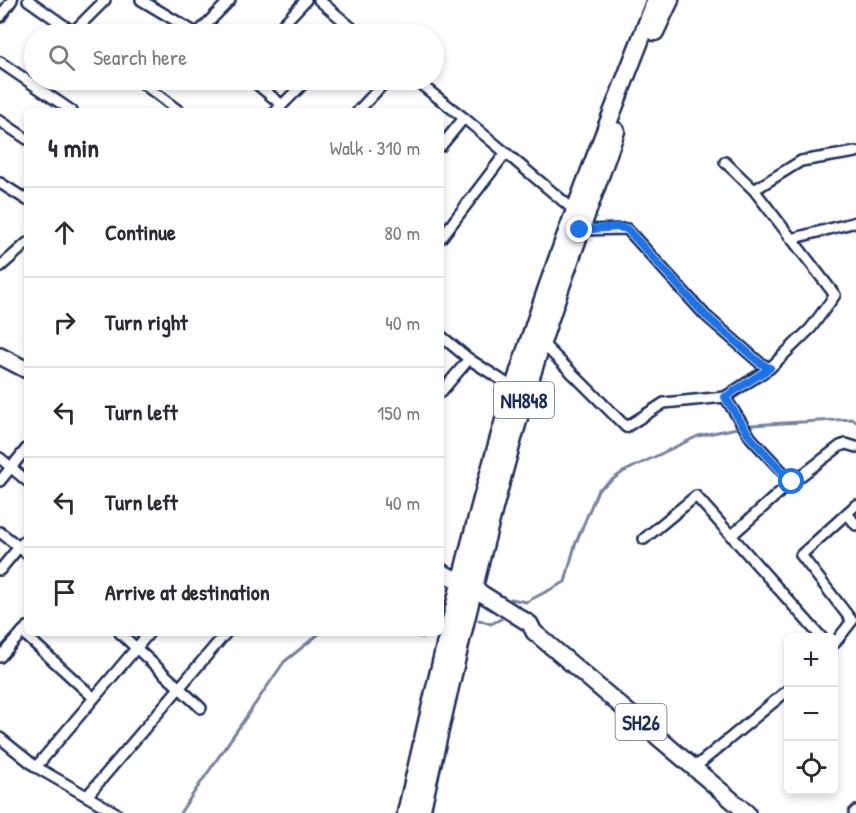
<!DOCTYPE html>
<meta charset="utf-8">
<style>
body{margin:0;font-family:"Patrick Hand",sans-serif;background:#f2f2f3;color:#2b2b33}
.controls{position:absolute;right:18px;bottom:18px;display:grid;overflow:hidden;border-radius:9px;box-shadow:0 3px 9px #0003}
.controls button{width:54px;height:54px;display:grid;place-items:center;padding:0;border:0;border-bottom:2px solid #e1e1e2;background:#fff;color:#2b2b33;font:30px sans-serif}
.stop{position:absolute;width:18px;height:18px;margin:-14px;border:4px solid #1a73e8;border-radius:50%;background:#fff}
.stop.end{background:#1a73e8;border-color:#fff;box-shadow:0 2px 6px #0008}
.list{margin:0;padding:0;list-style:none}
h2{display:flex;justify-content:space-between;align-items:center;height:78px;margin:0;padding:0 24px;font-size:26px}
h2 small{font-size:20px;font-weight:400;color:#7c7c81}
.list li{display:grid;grid-template-columns:39px 1fr auto;gap:18px;align-items:center;box-sizing:border-box;height:90px;padding:0 24px;border-top:2px solid #e1e1e2}
.list b{display:block;font-size:22px;white-space:nowrap}
.list em{font-size:20px;font-style:normal;color:#7c7c81}
.icon{flex:none;width:33px;height:33px;fill:none;stroke:currentColor;stroke-width:2;stroke-linecap:round;stroke-linejoin:round}
.map{position:relative;flex:none;width:856px;height:813px;overflow:hidden}
.search{position:absolute;background:#fff;box-shadow:0 3px 9px #0003;left:24px;top:24px;width:420px;height:66px;display:flex;align-items:center;gap:15px;box-sizing:border-box;padding:0 21px;border-radius:33px;color:#7c7c81;font-size:22px}
.panel{position:absolute;background:#fff;box-shadow:0 3px 9px #0003;left:24px;top:108px;width:420px;height:528px;border-radius:9px}
.map>svg:first-child{display:block}
.lines{fill:none;stroke-linecap:round;stroke-linejoin:round}
.stream{stroke:#77839f;stroke-width:3}
.street-casing{stroke:#1b2f5e;stroke-width:14}
.primary-casing{stroke:#1b2f5e;stroke-width:20}
.highway-casing{stroke:#1b2f5e;stroke-width:21}
.street{stroke:#fff;stroke-width:9}
.primary{stroke:#fff;stroke-width:15}
.highway{stroke:#fff;stroke-width:16}
.route{stroke:#1a73e8;stroke-width:8}
.labels{text-anchor:middle;dominant-baseline:central;stroke-width:5;stroke-linejoin:round;paint-order:stroke}
.shield{fill:#fff;stroke:#5f6d8e;stroke-width:1.5}
.shield-label{font-size:21px;font-weight:bold;fill:#1b2f5e}
</style>
<div class="map">
<svg width="856" height="813" viewBox="0 0 856 813">
<rect width="100%" height="100%" fill="#fff"/>
<filter id="ink" filterUnits="userSpaceOnUse"><feTurbulence type="fractalNoise" baseFrequency=".0167" numOctaves="2"/><feDisplacementMap in="SourceGraphic" scale="12" xChannelSelector="R" yChannelSelector="G"/><feConvolveMatrix kernelMatrix="1 2 1 2 8 2 1 2 1" color-interpolation-filters="sRGB"/></filter>
<g filter="url(#ink)">
<g class="lines">
<!-- stream -->
<g class="stream">
<polyline points="511,599 526,602 565,582 575,545 598,490 623,472 698,436 752,425 853,419 856,422"/>
<polyline points="479,620 491,624 501,619"/>
<polyline points="398,633 423,637 434,633"/>
<polyline points="180,813 284,662 320,633"/>
</g>
<!-- street casing -->
<g class="street-casing">
<g id="street">
<polyline points="28,0 76,34"/>
<polyline points="141,0 198,34"/>
<polyline points="319,0 359,34"/>
<polyline points="0,17 12,0"/>
<polyline points="73,32 105,0"/>
<polyline points="197,34 230,0"/>
<polyline points="274,34 306,0"/>
<polyline points="0,62 72,111"/>
<polyline points="138,80 179,111"/>
<polyline points="252,80 282,105"/>
<polyline points="415,80 464,118"/>
<polyline points="276,111 307,80"/>
<polyline points="358,111 387,80"/>
<polyline points="0,121 27,139"/>
<polyline points="441,146 464,118 575,211"/>
<polyline points="0,183 27,200"/>
<polyline points="754,190 801,161 856,152"/>
<polyline points="580,230 627,229 705,315 760,363 770,368 811,328 835,295 754,190 725,162"/>
<polyline points="441,238 505,154"/>
<polyline points="791,239 856,222"/>
<polyline points="0,267 27,243"/>
<polyline points="441,336 469,359 517,390"/>
<polyline points="542,343 626,427 664,403 725,397 770,368"/>
<polyline points="441,392 469,359"/>
<polyline points="725,397 751,438 792,482"/>
<polyline points="0,458 27,481"/>
<polyline points="0,481 27,448"/>
<polyline points="847,513 856,525"/>
<polyline points="0,532 19,547 27,538"/>
<polyline points="731,536 780,492 840,446 846,444 856,447"/>
<polyline points="644,539 696,496 822,638"/>
<polyline points="0,570 19,547 27,554"/>
<polyline points="22,632 94,698"/>
<polyline points="120,633 201,708"/>
<polyline points="834,644 852,621 801,555 856,505"/>
<polyline points="0,657 27,627"/>
<polyline points="0,738 36,767 116,813"/>
<polyline points="36,767 149,633"/>
<polyline points="694,768 788,690"/>
<polyline points="88,795 226,633"/>
<polyline points="854,813 856,811"/>
</g>
</g>
<!-- primary casing -->
<g class="primary-casing">
<g id="primary">
<polyline points="0,356 27,370"/>
<polyline points="441,572 473,588 530,624 534,632 747,813"/>
</g>
</g>
<!-- highway casing -->
<g class="highway-casing">
<g id="highway">
<polyline points="655,32 670,0"/>
<path d="M406,813C439,670 471,527 514,387C555,256 606,128 656,0"/>
<path d="M421,813C452,677 483,541 522,407C549,314 584,223 616,131"/>
</g>
</g>
<!-- street -->
<use href="#street" class="street"/>
<!-- primary -->
<use href="#primary" class="primary"/>
<!-- highway -->
<use href="#highway" class="highway"/>
</g>
</g>
<g class="lines" filter="url(#ink)">
<!-- route -->
<polyline class="route" points="580,230 619,227 627,229 705,315 760,363 770,368 725,397 751,438 792,482"/>
</g>
<g class="labels">
<!-- shield labels -->
<g class="shield">
<rect x="494" y="382" width="60" height="36" rx="4.5"/>
<rect x="615.5" y="704" width="51" height="36" rx="4.5"/>
</g>
<g class="shield-label">
<text x="524" y="400">NH848</text>
<text x="641" y="722">SH26</text>
</g>
</g>
</svg>
<div class="controls">
<button>+</button>
<button>−</button>
<button><svg class="icon" aria-label="locate" viewBox="0 0 24 24"><circle cx="12" cy="12" r="6"/><path d="M12 2v4M12 18v4M2 12h4M18 12h4"/></svg></button>
</div>
<div class="stop" style="left:792px;top:482px"></div>
<div class="stop end" style="left:580px;top:230px"></div>
<div class="search"><svg class="icon" aria-label="search" viewBox="0 0 24 24"><circle cx="10" cy="10" r="6"/><path d="M15 15l6 6"/></svg>Search here</div>
<section class="panel">
<h2>4 min<small>Walk · 310 m</small></h2>
<ul class="list">
<li><svg class="icon" aria-label="ahead" viewBox="0 0 24 24"><path d="M12 20V5M6 11l6-6 6 6"/></svg><div><b>Continue</b></div><em>80 m</em></li>
<li><svg class="icon" aria-label="right" viewBox="0 0 24 24"><path d="M7 20v-9h11M14 6l5 5-5 5"/></svg><div><b>Turn right</b></div><em>40 m</em></li>
<li><svg class="icon" aria-label="left" viewBox="0 0 24 24"><path d="M17 20v-9H6M10 6l-5 5 5 5"/></svg><div><b>Turn left</b></div><em>150 m</em></li>
<li><svg class="icon" aria-label="left" viewBox="0 0 24 24"><path d="M17 20v-9H6M10 6l-5 5 5 5"/></svg><div><b>Turn left</b></div><em>40 m</em></li>
<li><svg class="icon" aria-label="arrive" viewBox="0 0 24 24"><path d="M6 21V4h12l-3 4 3 4H6"/></svg><div><b>Arrive at destination</b></div></li>
</ul>
</section>
</div>
